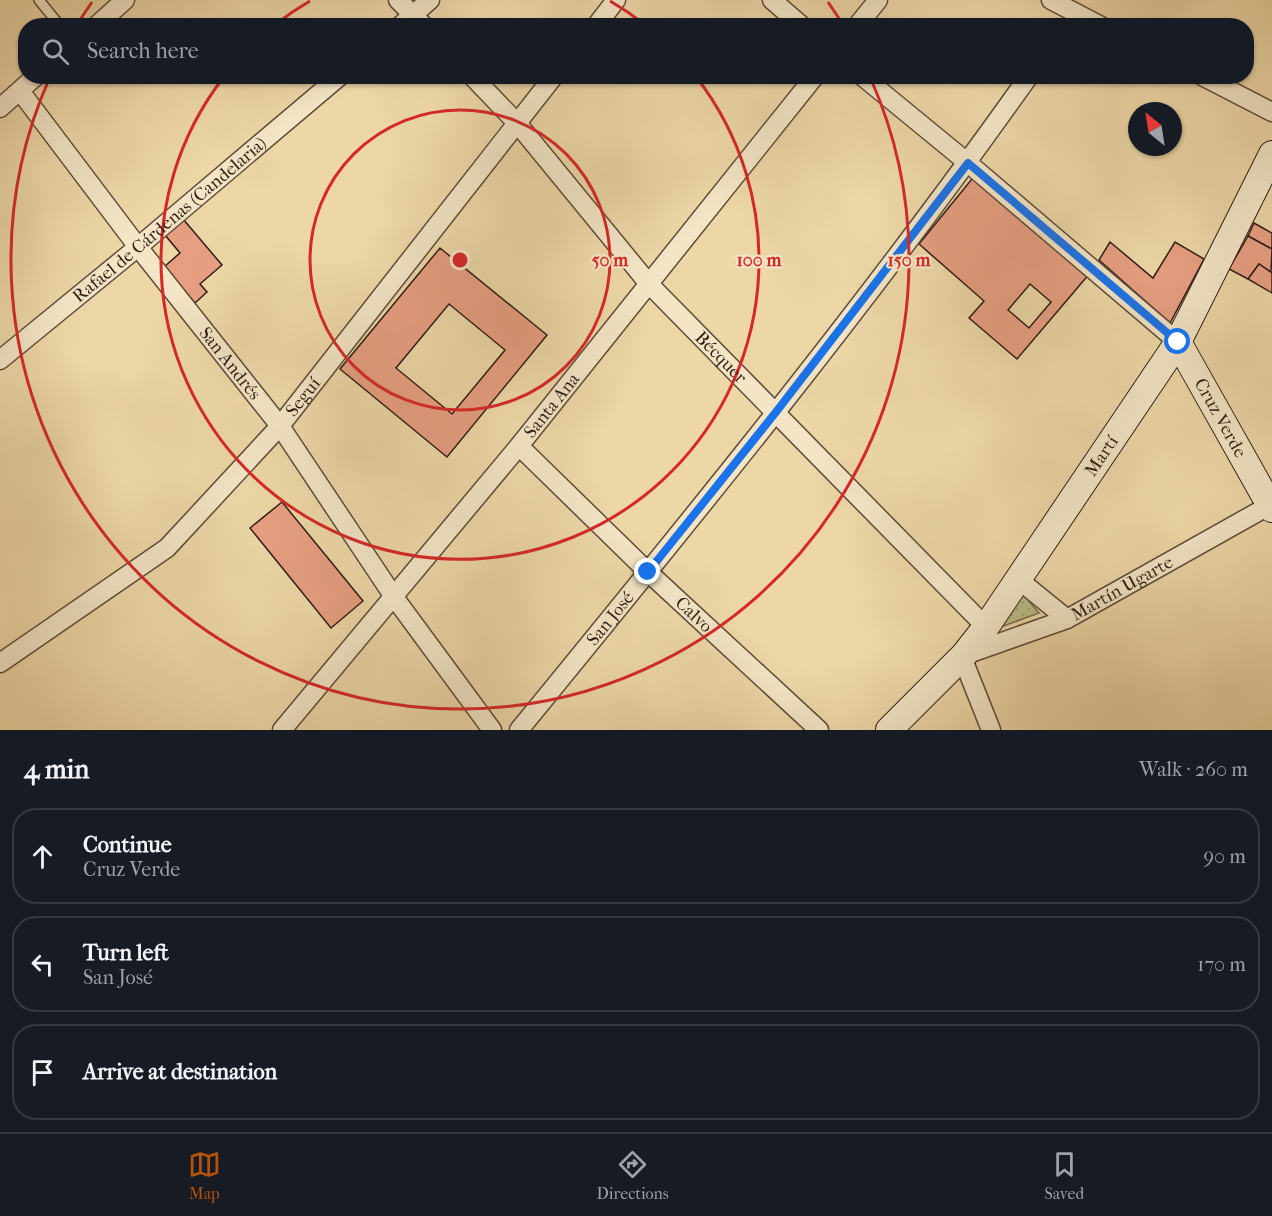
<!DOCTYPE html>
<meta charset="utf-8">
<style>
body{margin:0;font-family:"IM FELL French Canon",serif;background:#242831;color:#f1f3f6}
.compass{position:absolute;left:1128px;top:102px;width:54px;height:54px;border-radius:50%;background:#171b24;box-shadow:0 2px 4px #0004;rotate:330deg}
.stop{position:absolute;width:18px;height:18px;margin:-14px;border:4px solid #1a73e8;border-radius:50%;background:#fff}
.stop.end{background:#1a73e8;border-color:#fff;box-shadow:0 2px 6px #0008}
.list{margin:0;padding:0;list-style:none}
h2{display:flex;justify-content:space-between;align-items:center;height:78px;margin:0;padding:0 24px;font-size:26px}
h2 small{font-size:20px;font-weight:400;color:#9ea1a6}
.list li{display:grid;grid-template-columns:39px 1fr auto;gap:18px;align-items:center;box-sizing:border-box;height:96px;margin:0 12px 12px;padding:0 12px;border:2px solid #363941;border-radius:24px}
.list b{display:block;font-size:22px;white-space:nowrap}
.list p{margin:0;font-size:20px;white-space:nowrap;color:#9ea1a6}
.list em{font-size:20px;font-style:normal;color:#9ea1a6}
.icon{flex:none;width:33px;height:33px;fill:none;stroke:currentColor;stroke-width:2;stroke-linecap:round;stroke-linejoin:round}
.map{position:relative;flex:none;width:1272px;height:730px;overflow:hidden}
.search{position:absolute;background:#171b24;box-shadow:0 2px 4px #0004;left:18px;right:18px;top:18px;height:66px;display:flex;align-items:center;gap:15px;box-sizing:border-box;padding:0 21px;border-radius:24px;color:#9ea1a6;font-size:22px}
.sheet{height:402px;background:#171b24}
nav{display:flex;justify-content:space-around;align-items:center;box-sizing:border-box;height:84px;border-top:2px solid #363941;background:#171b24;font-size:16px;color:#9ea1a6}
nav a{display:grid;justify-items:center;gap:3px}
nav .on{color:#b45309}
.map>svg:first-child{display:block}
.green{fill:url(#green-dots);stroke:#746d4e;stroke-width:1.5}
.building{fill:#e69f81;stroke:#301c14;stroke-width:1.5;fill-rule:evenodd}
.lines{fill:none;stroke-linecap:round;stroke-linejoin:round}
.lane-casing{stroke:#5f4b39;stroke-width:12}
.street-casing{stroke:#5f4b39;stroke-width:21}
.secondary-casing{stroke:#301c14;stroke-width:28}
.lane{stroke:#f3e5c6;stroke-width:9}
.street{stroke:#f3e5c6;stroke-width:18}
.secondary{stroke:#f3e5c6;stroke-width:26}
.route{stroke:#1a73e8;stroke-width:8}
.ring{fill:none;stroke:#d62828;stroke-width:3}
.labels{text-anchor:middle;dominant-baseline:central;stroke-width:4.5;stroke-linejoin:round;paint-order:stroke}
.street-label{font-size:18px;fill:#301c14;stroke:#f3e5c6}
.centre{fill:#d62828;stroke:#f3e5c6;stroke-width:3}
.ring-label{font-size:18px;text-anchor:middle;font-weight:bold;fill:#d62828;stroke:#f3e5c6;stroke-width:4.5;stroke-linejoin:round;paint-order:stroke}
</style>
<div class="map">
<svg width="1272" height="730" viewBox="0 0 1272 730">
<defs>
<pattern id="green-dots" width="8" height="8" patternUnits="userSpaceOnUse" patternTransform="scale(1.5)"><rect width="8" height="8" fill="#b9be87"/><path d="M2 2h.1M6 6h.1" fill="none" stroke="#9fa374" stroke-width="1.8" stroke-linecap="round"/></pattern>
</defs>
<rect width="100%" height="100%" fill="#edd7a7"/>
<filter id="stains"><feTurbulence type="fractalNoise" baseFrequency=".00333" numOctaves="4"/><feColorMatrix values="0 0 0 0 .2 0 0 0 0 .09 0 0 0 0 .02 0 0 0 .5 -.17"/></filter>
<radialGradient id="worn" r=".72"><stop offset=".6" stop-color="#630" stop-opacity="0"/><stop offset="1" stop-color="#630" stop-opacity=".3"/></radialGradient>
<!-- green -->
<polygon class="green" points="1022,593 1039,613 998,628"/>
<!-- building -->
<g class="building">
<path d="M976,174L1090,273L1017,359L969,318L984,301L919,244ZM1030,284L1051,302L1029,328L1008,310Z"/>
<polygon points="183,219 222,265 200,284 207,292 195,303 164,267 180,253 165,235"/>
<polygon points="1254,223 1272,233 1272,249 1248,236"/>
<polygon points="1248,236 1272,249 1271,272 1259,264 1248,279 1229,269"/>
<polygon points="1110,242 1153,278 1175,242 1204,259 1170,323 1099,260"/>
<path d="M440,248L547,335L447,457L340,369ZM449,304L505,350L452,414L396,368Z"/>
<polygon points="1259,264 1272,273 1272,293 1248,279"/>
<polygon points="282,502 363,601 331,628 250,528"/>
</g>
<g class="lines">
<!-- lane casing -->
<g class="lane-casing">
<polyline id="lane" points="39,0 60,26"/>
</g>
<!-- street casing -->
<g class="street-casing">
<g id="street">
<polyline points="398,0 424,26"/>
<polyline points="772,0 802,26"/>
<polyline points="1051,0 1101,26"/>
<polyline points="96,26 125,0"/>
<polyline points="400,26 430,0"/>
<polyline points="596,26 616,0"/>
<polyline points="857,26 878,0"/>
<path id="s1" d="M472,76L517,123L649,284L986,627"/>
<polyline points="862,76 968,163 1178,342"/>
<polyline points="1202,76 1272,112"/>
<path id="s2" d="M20,91L138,247L280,426L394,597L492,730"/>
<polyline points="0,108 36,76"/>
<path id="s3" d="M0,360L138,247L340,76"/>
<path id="s4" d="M519,446L648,572L819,730"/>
<polyline points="1019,580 1067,619"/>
<path id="s5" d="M965,655L1067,619L1272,504"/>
<polyline points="962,657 991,730"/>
<path id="s6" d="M0,663L167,548L280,426L554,76"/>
<path id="s7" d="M282,730L519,446L815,76"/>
<path id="s8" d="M519,730C694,516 869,302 1029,76"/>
</g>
</g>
<!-- secondary casing -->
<g class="secondary-casing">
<g id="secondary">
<path id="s9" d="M1178,342L1272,509"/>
<path id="s10" d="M889,730L964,655L986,627L1178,342L1272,154"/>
</g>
</g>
<!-- lane -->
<use href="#lane" class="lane"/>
<!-- street -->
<use href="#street" class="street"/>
<!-- secondary -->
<use href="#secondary" class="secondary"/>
</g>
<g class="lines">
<!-- route -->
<polyline class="route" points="648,572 776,412 968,163 1178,342"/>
</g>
<!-- distance rings -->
<g class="ring">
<circle cx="460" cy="260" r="150"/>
<path d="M276 24A299 299 0 0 1 310 1M610 1A299 299 0 0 1 644 24M697 78A299 299 0 1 1 223 78"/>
<path d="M77 25A449 449 0 0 1 92 2M828 2A449 449 0 0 1 843 25M870 77A449 449 0 1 1 50 77"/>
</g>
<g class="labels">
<!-- street labels -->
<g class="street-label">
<text stroke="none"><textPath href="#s3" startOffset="220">Rafael de Cárdenas (Candelaria)</textPath></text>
<text stroke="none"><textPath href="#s1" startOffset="376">Bécquer</textPath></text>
<text stroke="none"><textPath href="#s2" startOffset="344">San Andrés</textPath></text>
<text stroke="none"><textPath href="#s6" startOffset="406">Seguí</textPath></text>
<text stroke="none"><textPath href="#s7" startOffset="422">Santa Ana</textPath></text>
<text stroke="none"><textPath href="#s9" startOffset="87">Cruz Verde</textPath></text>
<text stroke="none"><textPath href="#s10" startOffset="348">Martí</textPath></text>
<text stroke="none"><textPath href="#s5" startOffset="171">Martín Ugarte</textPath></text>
<text stroke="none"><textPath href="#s4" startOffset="243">Calvo</textPath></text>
<text stroke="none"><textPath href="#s8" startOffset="144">San José</textPath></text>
</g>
</g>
<circle cx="460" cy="260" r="9" class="centre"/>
<g class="ring-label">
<text x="610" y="266">50 m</text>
<text x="759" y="266">100 m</text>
<text x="909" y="266">150 m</text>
</g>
<rect width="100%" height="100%" filter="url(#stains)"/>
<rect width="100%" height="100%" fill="url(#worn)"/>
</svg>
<svg class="compass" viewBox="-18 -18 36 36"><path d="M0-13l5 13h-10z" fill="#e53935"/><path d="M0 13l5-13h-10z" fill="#9ea1a6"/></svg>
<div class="stop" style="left:1178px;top:342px"></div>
<div class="stop end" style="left:648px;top:572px"></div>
<div class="search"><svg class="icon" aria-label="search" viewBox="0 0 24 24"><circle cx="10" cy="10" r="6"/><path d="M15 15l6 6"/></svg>Search here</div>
</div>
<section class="sheet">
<h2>4 min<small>Walk · 260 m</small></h2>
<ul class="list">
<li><svg class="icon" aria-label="ahead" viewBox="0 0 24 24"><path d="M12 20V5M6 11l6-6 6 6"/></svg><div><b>Continue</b><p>Cruz Verde</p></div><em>90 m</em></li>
<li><svg class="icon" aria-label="left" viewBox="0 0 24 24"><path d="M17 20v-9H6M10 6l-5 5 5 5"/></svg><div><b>Turn left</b><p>San José</p></div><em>170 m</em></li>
<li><svg class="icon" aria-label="arrive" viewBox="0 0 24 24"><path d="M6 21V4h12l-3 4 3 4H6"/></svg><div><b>Arrive at destination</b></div></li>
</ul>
</section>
<nav>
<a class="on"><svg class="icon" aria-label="map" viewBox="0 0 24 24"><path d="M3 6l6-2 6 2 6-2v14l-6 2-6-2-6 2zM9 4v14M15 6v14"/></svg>Map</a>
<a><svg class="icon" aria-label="directions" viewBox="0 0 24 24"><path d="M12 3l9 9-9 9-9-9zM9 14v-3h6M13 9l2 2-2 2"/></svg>Directions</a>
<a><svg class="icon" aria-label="saved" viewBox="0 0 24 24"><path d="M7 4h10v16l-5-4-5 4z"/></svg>Saved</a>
</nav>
